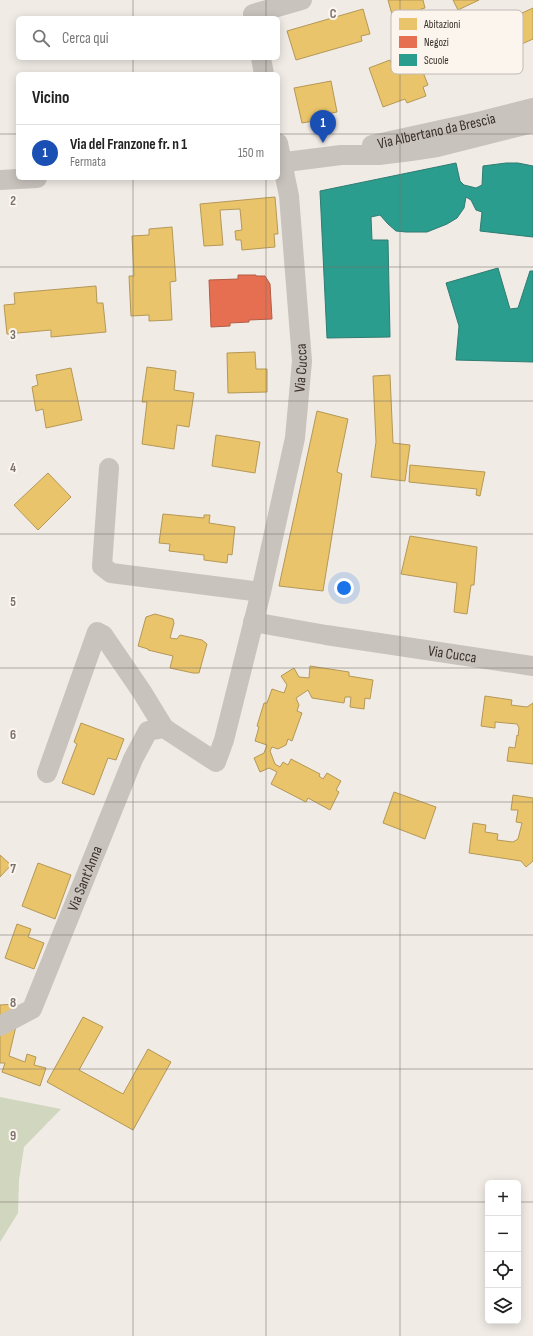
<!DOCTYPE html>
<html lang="it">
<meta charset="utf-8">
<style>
body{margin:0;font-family:"Sofia Sans Condensed",sans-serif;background:#f2f2f2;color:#222}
.controls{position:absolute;right:12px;bottom:12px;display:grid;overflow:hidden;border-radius:6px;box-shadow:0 2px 10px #0003}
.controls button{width:36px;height:36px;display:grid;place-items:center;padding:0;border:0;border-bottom:1px solid #e0e0e0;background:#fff;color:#222;font:20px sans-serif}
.you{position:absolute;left:344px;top:588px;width:14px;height:14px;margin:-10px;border:3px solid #fff;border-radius:50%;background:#1a73e8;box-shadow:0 0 0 6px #1a73e833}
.badge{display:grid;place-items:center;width:26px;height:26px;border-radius:50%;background:#0b8043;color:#fff;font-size:13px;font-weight:700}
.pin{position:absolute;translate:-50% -33px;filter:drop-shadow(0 1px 2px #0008)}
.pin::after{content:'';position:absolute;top:21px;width:14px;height:12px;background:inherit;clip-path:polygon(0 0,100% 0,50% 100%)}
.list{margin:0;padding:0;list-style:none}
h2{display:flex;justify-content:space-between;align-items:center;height:52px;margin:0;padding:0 16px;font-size:17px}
h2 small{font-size:13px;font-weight:400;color:#767676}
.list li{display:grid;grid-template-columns:26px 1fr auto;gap:12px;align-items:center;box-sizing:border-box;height:56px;padding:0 16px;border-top:1px solid #e0e0e0}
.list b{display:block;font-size:15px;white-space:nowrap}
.list p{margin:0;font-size:13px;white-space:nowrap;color:#767676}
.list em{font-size:13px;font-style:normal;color:#767676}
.icon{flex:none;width:22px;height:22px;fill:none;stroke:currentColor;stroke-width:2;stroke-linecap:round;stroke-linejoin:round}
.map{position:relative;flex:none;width:533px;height:1336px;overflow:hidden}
.search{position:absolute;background:#fff;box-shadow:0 2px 10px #0003;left:16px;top:16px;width:264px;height:44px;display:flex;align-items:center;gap:10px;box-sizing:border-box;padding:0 14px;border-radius:6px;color:#767676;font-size:15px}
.panel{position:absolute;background:#fff;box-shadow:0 2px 10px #0003;left:16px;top:72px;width:264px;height:108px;border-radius:6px}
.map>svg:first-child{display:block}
.green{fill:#d1d6bf}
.homes{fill:#e9c46a;stroke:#b59857}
.shops{fill:#e76f51;stroke:#b35c46}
.schools{fill:#2a9d8f;stroke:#2f7c71}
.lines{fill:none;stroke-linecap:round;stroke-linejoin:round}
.street{stroke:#c9c3be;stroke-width:20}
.grid{fill:none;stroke:#7a716c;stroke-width:1;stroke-opacity:0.55}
.labels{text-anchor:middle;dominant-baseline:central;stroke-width:4;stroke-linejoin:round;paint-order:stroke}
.street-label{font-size:15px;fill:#3b302b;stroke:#fbf5ee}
.key{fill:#fbf5ee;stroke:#c1bab4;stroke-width:1}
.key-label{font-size:11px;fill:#3b302b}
.grid-label{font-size:13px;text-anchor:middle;font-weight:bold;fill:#7a716c;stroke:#fbf5ee;stroke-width:4;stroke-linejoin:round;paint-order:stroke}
</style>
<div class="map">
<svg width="533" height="1336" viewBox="0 0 533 1336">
<rect width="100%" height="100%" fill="#f0ebe5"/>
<!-- green -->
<polygon class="green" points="0,1097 61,1109 24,1147 19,1180 18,1213 0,1242"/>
<!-- homes -->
<g class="homes">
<polygon points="388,0 423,0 425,8 421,9 424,20 396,29"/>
<polygon points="453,0 479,0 458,10"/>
<polygon points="533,8 533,39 461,71 450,46"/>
<polygon points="363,9 370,34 361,36 362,41 296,60 287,31"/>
<polygon points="416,54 428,85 423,87 426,96 407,103 405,99 383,107 369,68 390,60 391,63"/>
<polygon points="331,81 337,112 318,116 319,120 302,123 294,88"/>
<polygon points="275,197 278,234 274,234 275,247 242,250 241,240 236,240 235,231 242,230 240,209 220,210 223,245 204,246 200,204"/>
<polygon points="172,227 176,281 170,282 172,320 149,321 149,315 131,316 129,276 134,276 132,236 149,235 149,229"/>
<polygon points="96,286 97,303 103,303 106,332 51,337 51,330 7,334 4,305 15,304 14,293"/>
<polygon points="255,352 256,369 267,369 267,392 228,393 227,353"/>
<polygon points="147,367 176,371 174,390 194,393 189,427 177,425 174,449 142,444 147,402 142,402"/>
<polygon points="71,368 82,420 46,428 43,409 36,411 32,387 38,385 36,375"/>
<polygon points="390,375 393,443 410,445 405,481 371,477 376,442 373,376"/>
<polygon points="317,411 348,419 337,472 342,474 323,591 279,586"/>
<polygon points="216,435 260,442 255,473 212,466"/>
<polygon points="410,465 485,472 480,496 476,495 477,489 409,482"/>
<polygon points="48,473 71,497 38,530 14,505"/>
<polygon points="163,514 204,518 204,515 210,515 209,523 235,527 232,555 228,554 227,563 204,560 204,555 169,551 170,544 159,543"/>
<polygon points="410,536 477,547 474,585 471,585 467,614 454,612 457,583 401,574"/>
<polygon points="155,614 173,619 174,623 170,638 177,639 180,635 202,640 207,644 199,673 193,673 170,668 173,656 148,650 148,649 138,646 146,617"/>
<polygon points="310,666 349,672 349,676 373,680 370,699 365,698 364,709 350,707 351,697 345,697 344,703 312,698 308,690 296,698 299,705 297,711 302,713 292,741 288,739 286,745 278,749 272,747 270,751 275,764 280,767 283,762 288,765 291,759 320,774 319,776 323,779 327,773 341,781 336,790 339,792 330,810 308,798 306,802 271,784 277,772 269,768 260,772 254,758 264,753 267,745 255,741 259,727 257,726 264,703 267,703 272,689 284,693 287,685 281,676 294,668 299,677 309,678"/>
<polygon points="485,696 512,700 511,705 527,707 533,703 533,764 507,761 509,747 515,748 517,735 518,736 519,728 517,724 495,722 495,728 481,726"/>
<polygon points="81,723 124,739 116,760 108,758 94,795 62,783 77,744 74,742"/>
<polygon points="394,792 436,807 425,839 383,823"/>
<polygon points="513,795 533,798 533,861 526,867 521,861 469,853 473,823 486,825 485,832 498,834 497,840 513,842 518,839 522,823 516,822 518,810 511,810"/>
<polygon points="0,855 11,865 0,877"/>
<polygon points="38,863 71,875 55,919 22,906"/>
<polygon points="17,924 31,929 28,937 44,943 34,969 5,958"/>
<polygon points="17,1004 18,1013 0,1022 0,1005"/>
<polygon points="83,1017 103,1027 79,1070 123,1094 148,1049 171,1062 133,1130 47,1082"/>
<polygon points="16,1026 9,1056 25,1062 27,1054 36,1057 34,1065 46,1068 40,1086 2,1072 5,1063 0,1063 0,1031"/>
</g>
<!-- shops -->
<polygon class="shops" points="238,275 256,275 256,276 265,276 270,284 272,319 249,320 249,322 230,323 230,326 211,327 209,280 238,279"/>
<!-- schools -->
<g class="schools">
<polygon points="456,163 460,181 464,185 476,188 482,185 483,166 506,163 518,163 533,166 533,237 480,231 482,212 476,210 471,200 466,197 464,208 457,218 447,224 427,232 406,232 396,231 388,224 380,215 371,217 372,240 388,240 390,337 327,338 320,191"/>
<polygon points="498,268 510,309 518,308 530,271 533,271 533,362 456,360 459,326 446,283"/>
</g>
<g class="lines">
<!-- street -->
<g class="street">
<polyline points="253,14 302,0"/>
<polyline points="261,58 264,74"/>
<path id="s1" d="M372,145L482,121L533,108"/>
<polyline points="278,163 341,155 379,155 411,151 437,147 533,123"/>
<polyline points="0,180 37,178"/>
<polyline points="109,468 102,566 111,573 261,592"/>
<path id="s2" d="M253,622L326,635L533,666"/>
<polyline points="47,773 97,632 103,635 142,692 164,728"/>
<path id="s3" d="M0,1026L32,1009L133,759L148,731L164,728L216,762L224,740L261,592L295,438L302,361L289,196L278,143"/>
</g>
</g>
<!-- grid -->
<path class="grid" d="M133,0V18M266,0V18M400,0V1336M133,58V74M266,58V74M0,134H18M278,134H533M133,178V1336M266,178V1336M0,267H533M0,401H533M0,534H533M0,668H533M0,802H533M0,935H533M0,1069H533M0,1202H488M518,1202H533"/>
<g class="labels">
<!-- street labels -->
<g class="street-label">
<text stroke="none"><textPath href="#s1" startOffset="66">Via Albertano da Brescia</textPath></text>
<text stroke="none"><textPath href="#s3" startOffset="820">Via Cucca</textPath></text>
<text stroke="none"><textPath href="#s2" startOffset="202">Via Cucca</textPath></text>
<text stroke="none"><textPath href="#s3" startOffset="177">Via Sant'Anna</textPath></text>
</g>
</g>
<!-- legend -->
<rect x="391" y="10" width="132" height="64" rx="6" class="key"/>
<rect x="399" y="18" width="18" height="12" fill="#e9c46a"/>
<rect x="399" y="36" width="18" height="12" fill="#e76f51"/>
<rect x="399" y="54" width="18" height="12" fill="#2a9d8f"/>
<g class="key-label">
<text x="424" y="28">Abitazioni</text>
<text x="424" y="46">Negozi</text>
<text x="424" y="64">Scuole</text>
</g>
<g class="grid-label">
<text x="333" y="18">C</text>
<text x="13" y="205">2</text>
<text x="13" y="339">3</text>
<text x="13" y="472">4</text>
<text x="13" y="606">5</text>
<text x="13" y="739">6</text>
<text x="13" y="873">7</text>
<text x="13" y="1007">8</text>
<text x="13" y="1140">9</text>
</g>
</svg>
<div class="controls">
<button>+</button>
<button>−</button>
<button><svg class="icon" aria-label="locate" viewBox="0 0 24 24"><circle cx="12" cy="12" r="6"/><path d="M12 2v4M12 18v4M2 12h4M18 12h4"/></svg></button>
<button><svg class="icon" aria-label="layers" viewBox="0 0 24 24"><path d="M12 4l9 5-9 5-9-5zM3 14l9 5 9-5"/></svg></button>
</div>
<div class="you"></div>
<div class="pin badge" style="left:323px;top:143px;background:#1a4fb4">1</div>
<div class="search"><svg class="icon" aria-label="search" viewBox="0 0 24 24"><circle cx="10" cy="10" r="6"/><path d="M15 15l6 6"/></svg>Cerca qui</div>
<section class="panel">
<h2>Vicino<small></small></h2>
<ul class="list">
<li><span class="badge" style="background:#1a4fb4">1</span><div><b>Via del Franzone fr. n 1</b><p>Fermata</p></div><em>150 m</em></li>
</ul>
</section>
</div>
